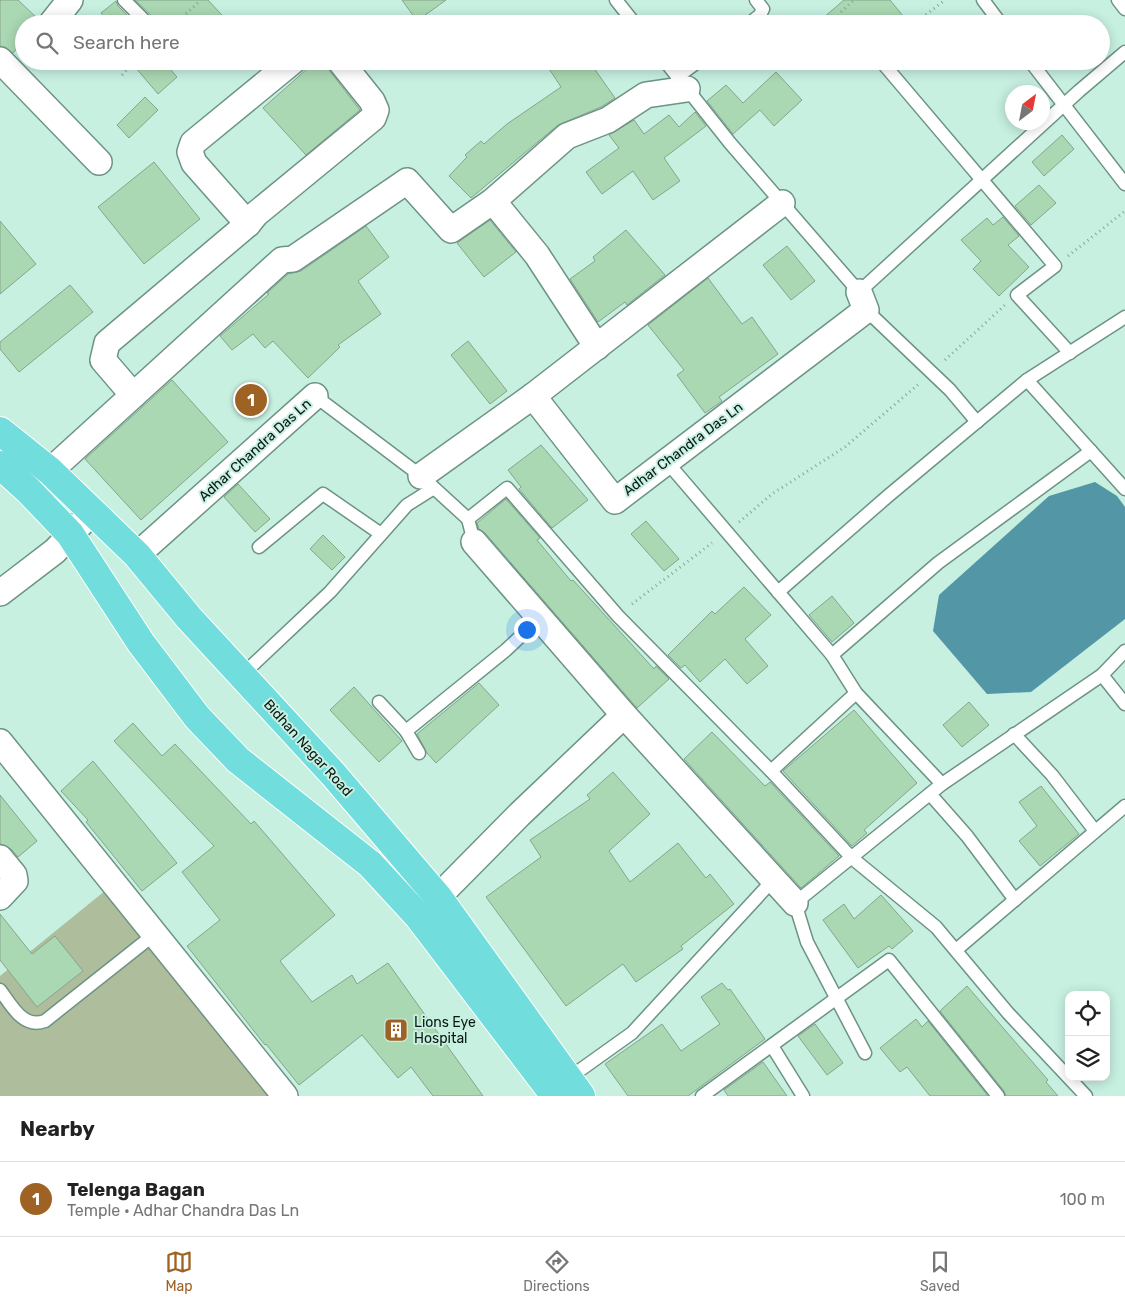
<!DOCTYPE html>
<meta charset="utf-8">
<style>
body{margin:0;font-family:Rubik,sans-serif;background:#f6f6f6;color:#222}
.controls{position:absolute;right:15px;bottom:15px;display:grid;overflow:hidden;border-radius:10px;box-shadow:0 2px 12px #0003}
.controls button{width:45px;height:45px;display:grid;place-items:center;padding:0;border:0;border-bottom:1px solid #e0e0e0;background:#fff;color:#222;font:25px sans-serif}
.compass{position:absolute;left:1005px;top:85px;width:45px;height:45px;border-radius:50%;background:#fff;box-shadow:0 2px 12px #0003;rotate:32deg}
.you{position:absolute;left:526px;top:629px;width:18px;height:18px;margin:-12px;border:4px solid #fff;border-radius:50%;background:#1a73e8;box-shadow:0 0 0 8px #1a73e833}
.badge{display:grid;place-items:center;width:32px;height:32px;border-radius:50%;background:#9e6324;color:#fff;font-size:16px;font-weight:700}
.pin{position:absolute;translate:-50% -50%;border:2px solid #fff;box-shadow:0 1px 5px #0006}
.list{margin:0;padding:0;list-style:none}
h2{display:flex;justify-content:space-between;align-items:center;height:65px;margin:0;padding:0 20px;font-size:21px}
h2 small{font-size:16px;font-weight:400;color:#767676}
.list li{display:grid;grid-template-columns:32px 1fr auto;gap:15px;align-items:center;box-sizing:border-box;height:75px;padding:0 20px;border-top:1px solid #e0e0e0}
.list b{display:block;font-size:19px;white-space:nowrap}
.list p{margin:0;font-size:16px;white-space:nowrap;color:#767676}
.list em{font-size:16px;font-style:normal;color:#767676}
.icon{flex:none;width:28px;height:28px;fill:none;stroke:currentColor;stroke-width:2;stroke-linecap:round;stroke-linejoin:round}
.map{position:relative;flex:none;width:1125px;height:1096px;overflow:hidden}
.search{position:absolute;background:#fff;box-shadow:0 2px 12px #0003;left:15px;right:15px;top:15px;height:55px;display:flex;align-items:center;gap:12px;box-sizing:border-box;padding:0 18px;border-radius:28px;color:#767676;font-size:19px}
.sheet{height:140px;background:#fff}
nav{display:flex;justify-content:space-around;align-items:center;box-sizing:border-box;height:70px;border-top:1px solid #e0e0e0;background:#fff;font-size:14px;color:#767676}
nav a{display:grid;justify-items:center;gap:2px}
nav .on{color:#9e6324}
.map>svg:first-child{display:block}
.green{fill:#aebd9c}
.water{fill:#5396a6}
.building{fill:#aad8b2;stroke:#88a48c}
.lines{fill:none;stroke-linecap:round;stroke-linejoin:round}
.service-casing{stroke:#6d9385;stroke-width:15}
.minor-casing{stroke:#6d9385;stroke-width:28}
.primary-casing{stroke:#fff;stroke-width:30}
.path{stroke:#86a79b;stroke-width:3;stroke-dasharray:1 4;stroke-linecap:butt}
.service{stroke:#fff;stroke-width:12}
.minor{stroke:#fff;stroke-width:25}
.primary{stroke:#71dddc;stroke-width:28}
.labels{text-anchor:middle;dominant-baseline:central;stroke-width:4;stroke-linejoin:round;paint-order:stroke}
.street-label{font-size:14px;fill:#091813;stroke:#c7f0e1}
.poi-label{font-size:14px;fill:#091813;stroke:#c7f0e1;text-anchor:start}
</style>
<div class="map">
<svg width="1125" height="1096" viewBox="0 0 1125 1096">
<rect width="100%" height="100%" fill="#c7f0e1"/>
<!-- green -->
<polygon class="green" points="111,886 278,1096 0,1096 0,976"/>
<!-- water -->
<polygon class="water" points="1095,482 1117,496 1125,507 1125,619 1031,692 987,694 933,631 939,595 1049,496"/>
<!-- building -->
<g class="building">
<polygon points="0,0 18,0 38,19 37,24 24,24 24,40 13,53 0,46"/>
<polygon points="135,0 208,0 230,24 156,24 154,18"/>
<polygon points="402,0 446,0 417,21"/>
<polygon points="844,0 890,0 903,16 894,24 839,24 836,17 828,15 824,18 822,24 816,24"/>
<polygon points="116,1 118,6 136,24 110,24 101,13"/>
<polygon points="130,61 163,61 177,77 158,94"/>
<polygon points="316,61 322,61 360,110 306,155 263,108"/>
<polygon points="544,61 589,61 615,98 601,107 558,125 471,198 449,176 467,157 465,155 481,141 484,144 507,124 561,87"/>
<polygon points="776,72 802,100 774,126 760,110 733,134 707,101 726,85 743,103"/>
<polygon points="145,97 158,110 129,138 117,125"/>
<polygon points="695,112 706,126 664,158 680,181 653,200 633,171 602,194 586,172 619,148 609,135 634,120 644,134 669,115 679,127"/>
<polygon points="1062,135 1074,149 1044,176 1032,162"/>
<polygon points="154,162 200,219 144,264 98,207"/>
<polygon points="1039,185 1056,203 1031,225 1015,206"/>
<polygon points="1003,217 1019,236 1008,245 1029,267 999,296 973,269 981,261 961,240 987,218 993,225"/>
<polygon points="490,220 516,252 484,277 457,243"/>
<polygon points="0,221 36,264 0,294"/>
<polygon points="366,226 389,257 358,281 381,314 338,345 340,347 308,378 273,341 265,348 253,334 232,350 220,336 269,294 267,293 288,274 301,271"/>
<polygon points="626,230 665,275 627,305 625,302 598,322 570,279 595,261 593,257"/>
<polygon points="787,246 815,281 791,300 763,265"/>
<polygon points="708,278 742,324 752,317 778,354 719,397 722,401 705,413 677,375 684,370 648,325"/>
<polygon points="70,285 93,312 19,372 0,349 0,342"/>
<polygon points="468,341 507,391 490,404 451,355"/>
<polygon points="172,380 228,442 141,520 85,459"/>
<polygon points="541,445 588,500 552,528 519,489 521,487 508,470"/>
<polygon points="238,484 270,519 255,532 224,497"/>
<polygon points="506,499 540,538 537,540 571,581 573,580 654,669 656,666 669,679 637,708 485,533 479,529 477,523"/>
<polygon points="646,521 679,559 664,571 631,534"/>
<polygon points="323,535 345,557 332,570 310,549"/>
<polygon points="744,587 771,615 745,639 768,666 747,684 725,659 700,682 685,665 681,668 668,655 712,611 715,614"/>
<polygon points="832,596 854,623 832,642 809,615"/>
<polygon points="479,683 499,705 436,763 427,753 417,734"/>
<polygon points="354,687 402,741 379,762 330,710"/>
<polygon points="969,702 989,725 962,747 943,725"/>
<polygon points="854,710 917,783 864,830 867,833 852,846 783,771"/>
<polygon points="133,723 162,756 175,744 251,824 254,821 335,915 280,961 312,1002 352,975 357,984 388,963 483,1096 433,1096 411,1067 398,1078 362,1035 299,1085 266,1044 265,1045 187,946 220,920 182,872 214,846 114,741"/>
<polygon points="712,732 765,786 770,782 839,856 801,888 684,759"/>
<polygon points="93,761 177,863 142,891 86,822 88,820 61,791"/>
<polygon points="613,772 650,814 609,851 630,882 678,843 706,878 710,874 734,904 681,946 683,949 636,982 623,964 566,1006 486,897 541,857 530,840 590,799 587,795"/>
<polygon points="1041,786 1079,834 1040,866 1019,841 1037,826 1019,802"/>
<polygon points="0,795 37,841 18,857 11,849 0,844"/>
<polygon points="881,895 913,931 892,949 889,946 858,968 823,920 844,904 854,919"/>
<polygon points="0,914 32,954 55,936 83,971 37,1007 0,960"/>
<polygon points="722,983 728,990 730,989 765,1039 688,1096 628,1096 605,1064 662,1024 681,1051 720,1024 701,997"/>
<polygon points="967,986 1048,1080 1046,1082 1058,1096 1006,1096 1004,1091 940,1011"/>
<polygon points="916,1019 922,1027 928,1021 988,1096 930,1096 907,1067 900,1072 880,1048"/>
<polygon points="815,1024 843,1063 827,1075 798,1036"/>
<polygon points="763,1062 787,1096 728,1096 724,1090"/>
</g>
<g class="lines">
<!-- service casing -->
<g class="service-casing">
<g id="service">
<polyline points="124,0 148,24"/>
<polyline points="616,0 635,24"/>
<polyline points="983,0 1001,24"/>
<polyline points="1118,0 1125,9"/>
<polyline points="830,23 831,24"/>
<polyline points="749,24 760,15 763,9 756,0"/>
<polyline points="665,61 730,143 859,292 1079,91 1125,52"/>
<polyline points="881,61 1055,266 1017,295 1070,353"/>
<polyline points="1030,61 1125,184"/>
<polyline points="677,77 699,61"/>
<polyline points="866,310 950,390 977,422"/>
<polyline points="1027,380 1125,489"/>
<polyline points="315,396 421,476 468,519 474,542"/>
<polyline points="667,462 832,655 856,693 942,784"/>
<polyline points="468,519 507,488 618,616 771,771 852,858 936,927 1008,1013 1086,1096"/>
<polyline points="259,547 323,494 381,534"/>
<polyline points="778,592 888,496 1027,380 1125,317"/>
<polyline points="832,655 938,563 1091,451"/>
<polyline points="1102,675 1125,704"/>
<polyline points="241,676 330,592 407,505 434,488"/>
<polyline points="379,702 406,731 419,753"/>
<polyline points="406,731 506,650 540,618"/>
<polyline points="1014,734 1052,775 1095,831"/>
<polyline points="771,771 856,693"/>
<polyline points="930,794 967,836 1015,900"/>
<polyline points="956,950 1125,806"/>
<path d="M0,990C12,1006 23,1029 45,1021L156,933"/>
<polyline points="772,1046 803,1096"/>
<polyline points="865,1053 807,942 795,903 942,784 1102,675 1125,651"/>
<polyline points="569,1078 632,1033 774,879"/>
<polyline points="702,1096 889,960 998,1096"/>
</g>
</g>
<!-- minor casing -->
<g class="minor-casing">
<g id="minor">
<polyline points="51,24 70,0"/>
<polyline points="0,60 99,162"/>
<polyline points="493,201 537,255 597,347"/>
<polyline points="248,224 194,163 190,152 193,143 293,61"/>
<polyline points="133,395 103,360 107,343 248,224 256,214 373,118 376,110 372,101 340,61"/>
<polyline points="533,396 782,203"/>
<polyline points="50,471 282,260 293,259 407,181 451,230 493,201 567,136 608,120 646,95 687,89"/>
<polyline points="421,476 533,396 615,501 866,310 859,292"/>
<polyline points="474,542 624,715 795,903"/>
<polyline points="137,555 315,396"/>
<polyline points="0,593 55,551 92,512"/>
<polyline points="0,742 285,1096"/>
<polyline points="0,858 14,875 15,881 0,897"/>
<polyline points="438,897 520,814 624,715"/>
</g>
</g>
<!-- primary casing -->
<g class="primary-casing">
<g id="primary">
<polyline points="0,431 50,471 137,555 189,618 333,774 438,897 581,1096"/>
<polyline points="0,465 28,490 70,534 141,643 197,717 238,760 370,864 418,916 555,1096"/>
</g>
</g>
<!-- path -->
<g class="path">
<polyline points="841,12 854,0"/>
<polyline points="175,24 201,0"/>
<polyline points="914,24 945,0"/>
<polyline points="122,75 135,61"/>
<polyline points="1068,256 1125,211"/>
<polyline points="945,360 1005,305"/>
<polyline points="739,522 772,494 845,447 920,383"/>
<polyline points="632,604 712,543"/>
</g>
<!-- service -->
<use href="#service" class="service"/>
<!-- minor -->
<use href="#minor" class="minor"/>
<!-- primary -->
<use href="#primary" class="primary"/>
</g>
<!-- icons -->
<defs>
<g id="building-square" transform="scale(1.25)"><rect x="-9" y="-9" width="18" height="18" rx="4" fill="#9e6324" stroke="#c7f0e1"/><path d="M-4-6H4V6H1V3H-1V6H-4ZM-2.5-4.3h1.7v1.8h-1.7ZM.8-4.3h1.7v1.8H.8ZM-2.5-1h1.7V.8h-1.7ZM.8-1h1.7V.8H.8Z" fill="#fff"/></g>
</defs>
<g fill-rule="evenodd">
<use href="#building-square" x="396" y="1030"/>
</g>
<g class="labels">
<!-- street labels -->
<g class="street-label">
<text transform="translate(683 449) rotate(-37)">Adhar Chandra Das Ln</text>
<text transform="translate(255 450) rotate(-42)">Adhar Chandra Das Ln</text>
<text transform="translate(308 748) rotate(48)">Bidhan Nagar Road</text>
</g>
<!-- poi labels -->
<g class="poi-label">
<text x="414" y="1022">Lions Eye<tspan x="414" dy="16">Hospital</tspan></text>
</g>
</g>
</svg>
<div class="controls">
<button><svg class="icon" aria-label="locate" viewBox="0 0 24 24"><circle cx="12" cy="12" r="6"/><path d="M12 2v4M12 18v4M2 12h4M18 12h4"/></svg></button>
<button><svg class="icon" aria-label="layers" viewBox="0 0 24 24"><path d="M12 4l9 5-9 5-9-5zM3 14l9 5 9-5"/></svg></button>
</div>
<svg class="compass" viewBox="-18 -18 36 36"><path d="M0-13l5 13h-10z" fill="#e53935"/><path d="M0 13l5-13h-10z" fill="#767676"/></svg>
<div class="you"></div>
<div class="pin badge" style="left:251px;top:400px">1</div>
<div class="search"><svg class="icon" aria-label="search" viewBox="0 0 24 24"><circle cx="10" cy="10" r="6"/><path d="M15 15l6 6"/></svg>Search here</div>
</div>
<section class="sheet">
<h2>Nearby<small></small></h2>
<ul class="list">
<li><span class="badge">1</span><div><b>Telenga Bagan</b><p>Temple · Adhar Chandra Das Ln</p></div><em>100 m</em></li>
</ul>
</section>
<nav>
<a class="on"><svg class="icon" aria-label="map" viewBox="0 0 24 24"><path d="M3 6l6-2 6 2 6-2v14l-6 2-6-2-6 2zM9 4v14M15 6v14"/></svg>Map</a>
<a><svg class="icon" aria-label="directions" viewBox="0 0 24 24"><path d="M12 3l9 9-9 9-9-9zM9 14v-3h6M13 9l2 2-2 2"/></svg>Directions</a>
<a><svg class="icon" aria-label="saved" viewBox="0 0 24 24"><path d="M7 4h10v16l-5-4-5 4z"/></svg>Saved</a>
</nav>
